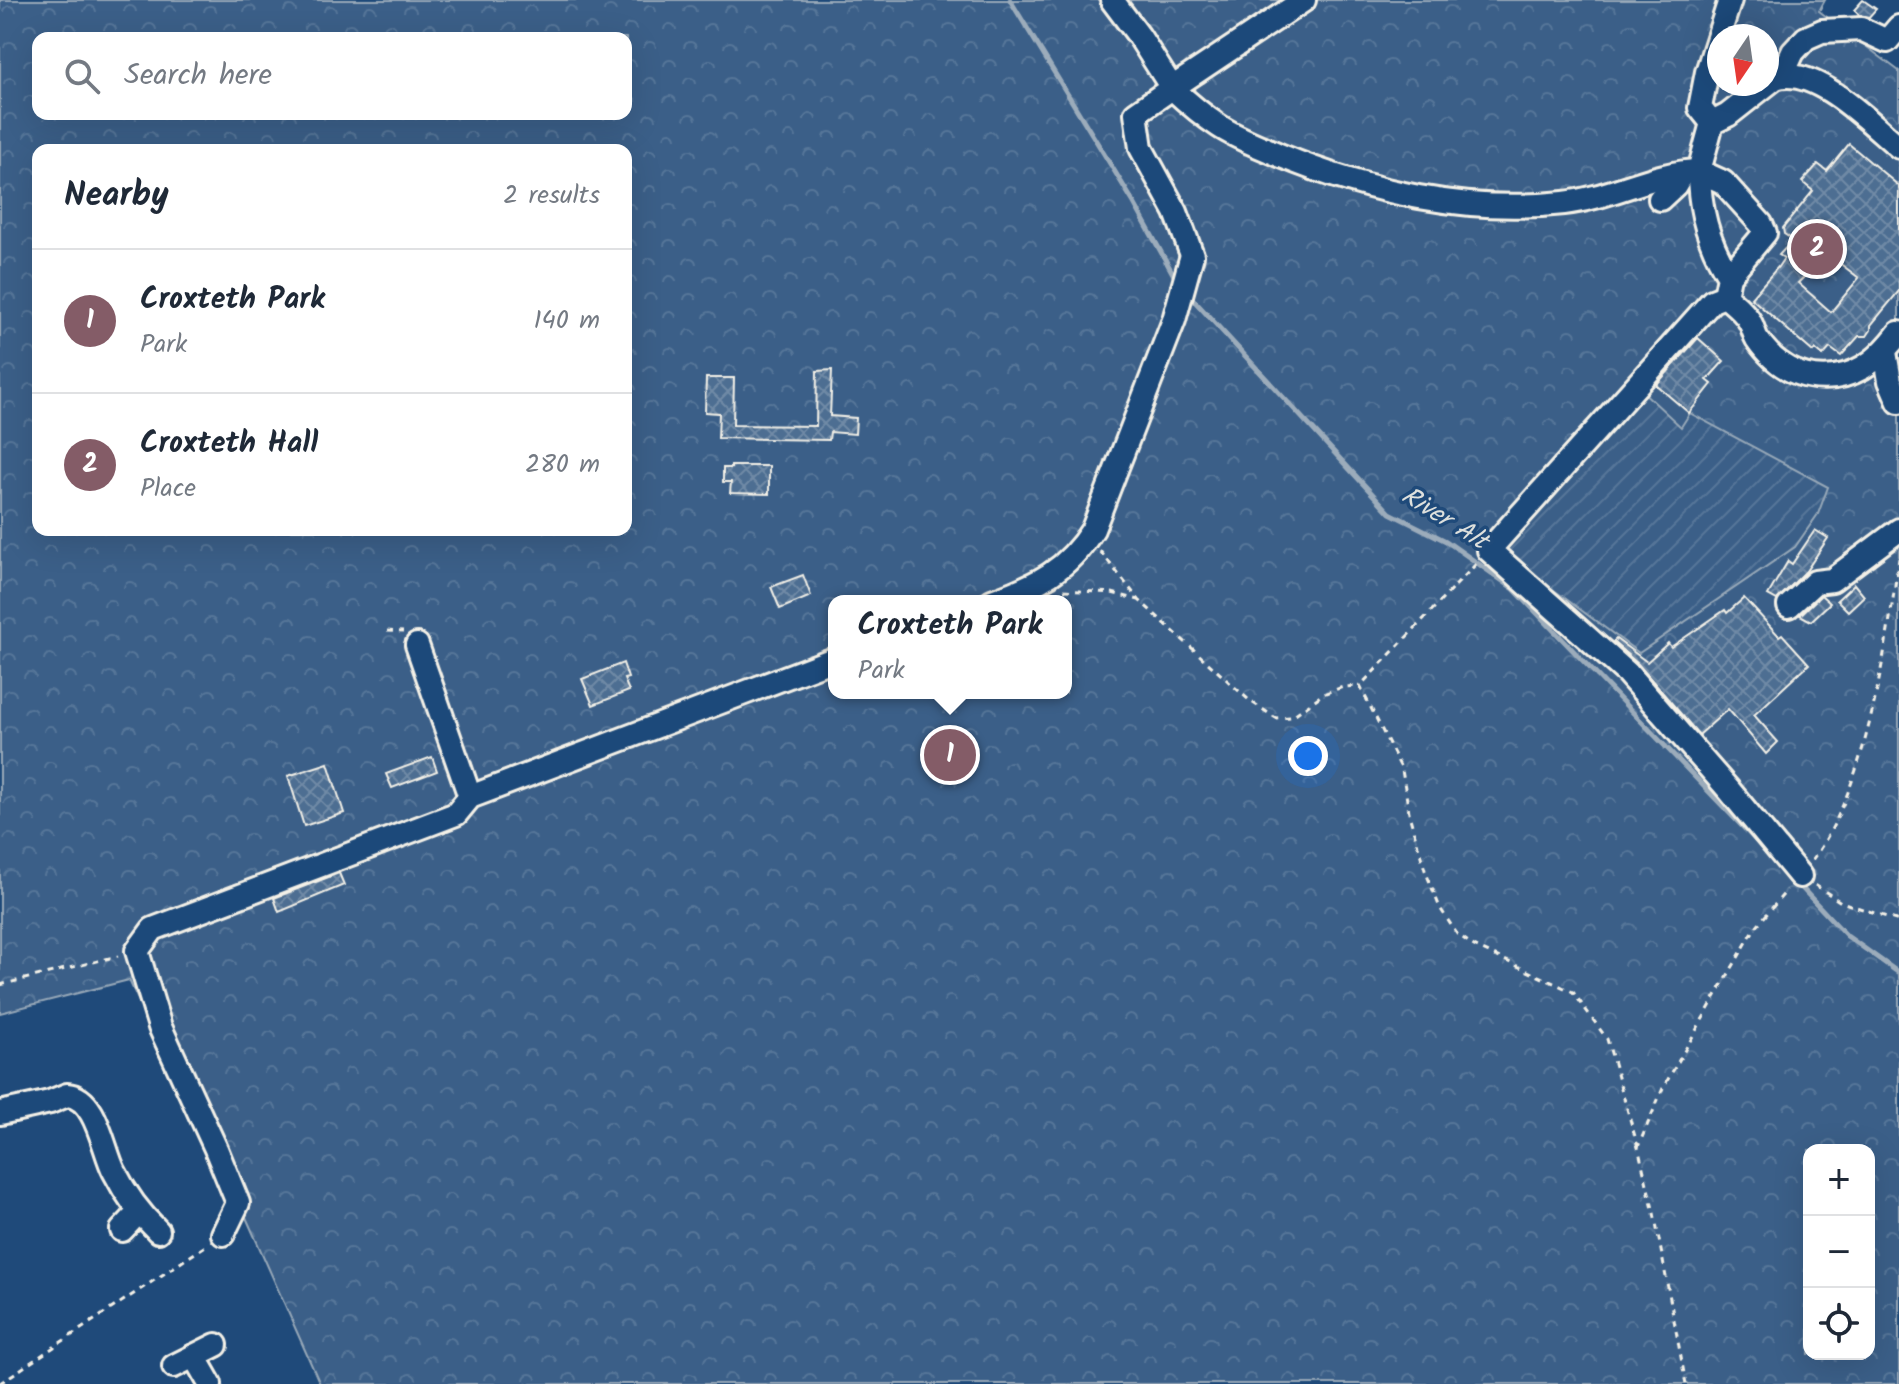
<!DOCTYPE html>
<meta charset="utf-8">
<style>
body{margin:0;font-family:Kalam,sans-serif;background:#f2f2f3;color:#1f2937}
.controls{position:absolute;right:24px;bottom:24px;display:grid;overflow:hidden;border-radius:16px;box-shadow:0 8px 32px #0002}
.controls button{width:72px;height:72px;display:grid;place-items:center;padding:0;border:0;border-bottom:2px solid #e0e1e3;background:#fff;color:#1f2937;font:40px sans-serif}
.compass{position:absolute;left:1707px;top:24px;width:72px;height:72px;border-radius:50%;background:#fff;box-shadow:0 8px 32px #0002;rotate:193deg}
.you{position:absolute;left:1308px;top:756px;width:28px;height:28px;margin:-20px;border:6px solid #fff;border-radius:50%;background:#1a73e8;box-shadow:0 0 0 12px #1a73e833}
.badge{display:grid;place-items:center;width:52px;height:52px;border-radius:50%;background:#845c67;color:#fff;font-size:26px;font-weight:700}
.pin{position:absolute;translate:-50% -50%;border:4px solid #fff;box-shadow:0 2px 8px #0006}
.popup{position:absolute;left:828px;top:595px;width:244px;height:104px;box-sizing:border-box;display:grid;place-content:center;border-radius:16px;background:#fff;filter:drop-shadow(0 2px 6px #0005);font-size:26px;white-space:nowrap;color:#747a83}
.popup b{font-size:30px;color:#1f2937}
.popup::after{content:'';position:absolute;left:50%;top:100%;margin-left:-16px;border:16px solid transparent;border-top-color:#fff}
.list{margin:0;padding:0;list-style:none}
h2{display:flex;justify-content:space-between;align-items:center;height:104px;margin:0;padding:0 32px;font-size:34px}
h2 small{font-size:26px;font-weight:400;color:#747a83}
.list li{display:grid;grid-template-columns:52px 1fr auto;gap:24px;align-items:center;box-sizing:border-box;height:144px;padding:0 32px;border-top:2px solid #e0e1e3}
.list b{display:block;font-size:30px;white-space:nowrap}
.list p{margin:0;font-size:26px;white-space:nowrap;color:#747a83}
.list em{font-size:26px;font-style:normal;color:#747a83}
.icon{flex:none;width:44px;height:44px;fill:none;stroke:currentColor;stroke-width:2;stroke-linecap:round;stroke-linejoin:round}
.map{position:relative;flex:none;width:1899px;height:1384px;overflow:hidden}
.search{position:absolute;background:#fff;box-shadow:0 8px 32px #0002;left:32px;top:32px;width:600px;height:88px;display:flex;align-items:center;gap:20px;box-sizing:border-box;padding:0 28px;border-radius:16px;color:#747a83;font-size:30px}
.panel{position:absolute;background:#fff;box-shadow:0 8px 32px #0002;left:32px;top:144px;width:600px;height:392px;border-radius:16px}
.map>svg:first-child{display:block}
.park{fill:url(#park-crowns);stroke:#97a8b8;stroke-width:2;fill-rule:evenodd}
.garden{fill:url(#garden-furrows);stroke:#97a8b8;stroke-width:2}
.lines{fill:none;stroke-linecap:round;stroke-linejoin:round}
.stream{stroke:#9cacbb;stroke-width:5}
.building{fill:url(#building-cross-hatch);stroke:#f4f1e8;stroke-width:2;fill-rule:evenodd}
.minor-casing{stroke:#f4f1e8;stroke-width:28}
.path{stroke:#f4f1e8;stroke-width:3;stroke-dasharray:6 6;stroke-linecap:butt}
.minor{stroke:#1f4a7a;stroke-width:22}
.labels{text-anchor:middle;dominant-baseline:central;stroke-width:7;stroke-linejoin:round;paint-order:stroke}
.water-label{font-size:26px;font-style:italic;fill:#dee0dd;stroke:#1f4a7a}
</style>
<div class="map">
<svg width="1899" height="1384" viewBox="0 0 1899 1384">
<defs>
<pattern id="park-crowns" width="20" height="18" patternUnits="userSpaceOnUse" patternTransform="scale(2)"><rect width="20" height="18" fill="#3a5f88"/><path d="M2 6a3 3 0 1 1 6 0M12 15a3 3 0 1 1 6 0" fill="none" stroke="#577699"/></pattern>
<pattern id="garden-furrows" width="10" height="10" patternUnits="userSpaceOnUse" patternTransform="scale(2)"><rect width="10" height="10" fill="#3a5f88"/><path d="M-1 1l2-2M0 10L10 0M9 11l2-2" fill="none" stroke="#577699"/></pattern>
<pattern id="building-cross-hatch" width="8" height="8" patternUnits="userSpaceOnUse" patternTransform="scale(2)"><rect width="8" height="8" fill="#4d6e92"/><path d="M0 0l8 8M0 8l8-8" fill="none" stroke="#708aa6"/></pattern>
</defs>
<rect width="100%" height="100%" fill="#1f4a7a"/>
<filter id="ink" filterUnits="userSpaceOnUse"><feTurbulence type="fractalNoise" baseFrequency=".0125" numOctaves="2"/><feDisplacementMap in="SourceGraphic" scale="16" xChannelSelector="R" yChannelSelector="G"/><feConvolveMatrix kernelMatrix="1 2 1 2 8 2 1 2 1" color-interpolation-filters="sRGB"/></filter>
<g filter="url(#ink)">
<!-- park -->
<path class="park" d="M0,0H1825L1819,11L1899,71V1384H320L245,1215L230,1203L129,980L0,1013ZM1719,36H1767V84H1719ZM38,38H626V114H38ZM38,150H626V530H38ZM834,601H1066V693H834ZM1809,1150H1869V1354H1809Z"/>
<!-- garden -->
<polygon class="garden" points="1639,388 1681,427 1690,413 1828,487 1818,514 1795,547 1639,653 1501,551"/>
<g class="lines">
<!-- stream -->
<g class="stream">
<polyline points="1010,0 1134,203 1177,281"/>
<polyline points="1189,295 1390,513 1446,541 1514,589 1766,851"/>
<polyline points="1798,884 1847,936 1899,973"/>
</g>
</g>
<!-- building -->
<g class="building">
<polygon points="1863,0 1876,9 1869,17 1859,15 1854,10"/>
<path d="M1849,144L1899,186V291L1871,325V330L1867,336H1859L1841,356L1830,348L1823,356L1815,349L1813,352L1751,298L1778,267L1784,258L1779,255L1793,240L1784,234L1783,228L1813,191L1802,182L1818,164L1827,171ZM1806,249L1828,265L1834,259L1859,278L1831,312L1798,283L1807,274Z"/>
<polygon points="1698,338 1724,361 1707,380 1712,384 1689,413 1656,385"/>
<polygon points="832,370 830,416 856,418 855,434 830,432 829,440 718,438 719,413 705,412 706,378 734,378 733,425 816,426 817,371"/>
<polygon points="731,466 769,466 769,494 730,493 731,482 723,482 723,468 731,468"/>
<polygon points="1815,530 1828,538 1806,571 1777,600 1768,595 1788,561 1792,564"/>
<polygon points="803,575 811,596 780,609 771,587"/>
<polygon points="1854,584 1864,596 1848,611 1837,600"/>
<polygon points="1821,595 1830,603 1811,621 1800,615"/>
<polygon points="1744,598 1779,636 1782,634 1809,664 1754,715 1778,742 1766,754 1728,709 1699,735 1638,664 1613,642 1616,639 1647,662 1668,643 1671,647 1725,610 1727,613"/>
<polygon points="623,663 628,678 624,679 629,691 593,705 582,679"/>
<polygon points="432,757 437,771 392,788 386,774"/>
<polygon points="328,763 344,813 304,826 288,776"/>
<polygon points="339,873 344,885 279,912 274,898"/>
</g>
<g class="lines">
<!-- minor casing -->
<g class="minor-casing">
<g id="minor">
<polyline points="1112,0 1139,36 1172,88 1304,0"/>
<polyline points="1782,76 1793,52 1806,38 1822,31 1861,29 1887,41 1899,27"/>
<polyline points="1712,123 1700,108 1707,72 1730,0"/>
<polyline points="1660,199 1675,185 1681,175"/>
<path d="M1725,296L1729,276L1765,233L1761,224L1723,182L1699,171C1699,208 1709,245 1729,276"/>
<polyline points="1885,352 1890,381 1899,402"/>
<path d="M992,601C1037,585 1067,571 1093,529L1174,320L1192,255L1176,212L1141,148L1136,113L1172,88C1187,102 1202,115 1219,126C1237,138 1259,146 1279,155C1368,192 1468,214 1564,203C1611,198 1653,172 1699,171L1712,123L1728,115L1775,78C1815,64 1871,124 1899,147"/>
<polyline points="1789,606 1815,582 1832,580 1899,530"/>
<polyline points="417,645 470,797"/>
<path d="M1800,876L1729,790L1627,673L1489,550L1712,301L1725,296C1733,303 1745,312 1750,322C1753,327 1754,334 1757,339C1776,367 1802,381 1835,377C1864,373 1882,355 1899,333"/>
<path d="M0,1113L50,1102L67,1095C97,1097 103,1150 114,1171C125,1193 139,1213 158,1231"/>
<polyline points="122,1230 139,1212"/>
<polyline points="223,1234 238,1203 216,1149 160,1027 137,951 153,929 456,814 470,797 834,659"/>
<polyline points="194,1356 210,1384"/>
<polyline points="174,1366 216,1345"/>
</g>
</g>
<!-- path -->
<g class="path">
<polyline points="1100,551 1139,600 1250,701 1276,718 1291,717 1323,694 1343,687 1360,686"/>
<polyline points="1476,564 1360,686 1402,770 1410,818 1425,870 1440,908 1457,934 1474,946 1573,992 1607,1039 1638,1147"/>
<polyline points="1064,590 1112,593 1139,600"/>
<polyline points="387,631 403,632"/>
<path d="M1812,860C1867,788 1886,647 1899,558"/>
<polyline points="1815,885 1841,902 1899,921"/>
<polyline points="0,985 118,956"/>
<polyline points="0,1383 207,1245"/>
<polyline points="1686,1384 1654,1213 1638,1147 1663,1088 1755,928 1787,890"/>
</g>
<!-- minor -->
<use href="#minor" class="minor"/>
</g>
</g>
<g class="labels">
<!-- water labels -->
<g class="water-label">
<text transform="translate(1444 519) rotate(32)">River Alt</text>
</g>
</g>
</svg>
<div class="controls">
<button>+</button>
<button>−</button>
<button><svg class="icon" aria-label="locate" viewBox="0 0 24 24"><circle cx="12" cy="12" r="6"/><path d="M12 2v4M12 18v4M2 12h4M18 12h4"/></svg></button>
</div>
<svg class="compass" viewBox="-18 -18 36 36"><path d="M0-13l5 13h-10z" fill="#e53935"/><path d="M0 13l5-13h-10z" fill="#747a83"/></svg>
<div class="you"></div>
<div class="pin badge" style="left:950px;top:755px">1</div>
<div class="popup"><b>Croxteth Park</b>Park</div>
<div class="pin badge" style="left:1817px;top:249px">2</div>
<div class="search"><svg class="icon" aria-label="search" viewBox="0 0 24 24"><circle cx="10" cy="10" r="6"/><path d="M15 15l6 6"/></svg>Search here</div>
<section class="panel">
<h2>Nearby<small>2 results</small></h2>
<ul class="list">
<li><span class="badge">1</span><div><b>Croxteth Park</b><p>Park</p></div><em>140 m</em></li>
<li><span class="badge">2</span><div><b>Croxteth Hall</b><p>Place</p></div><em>280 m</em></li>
</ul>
</section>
</div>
